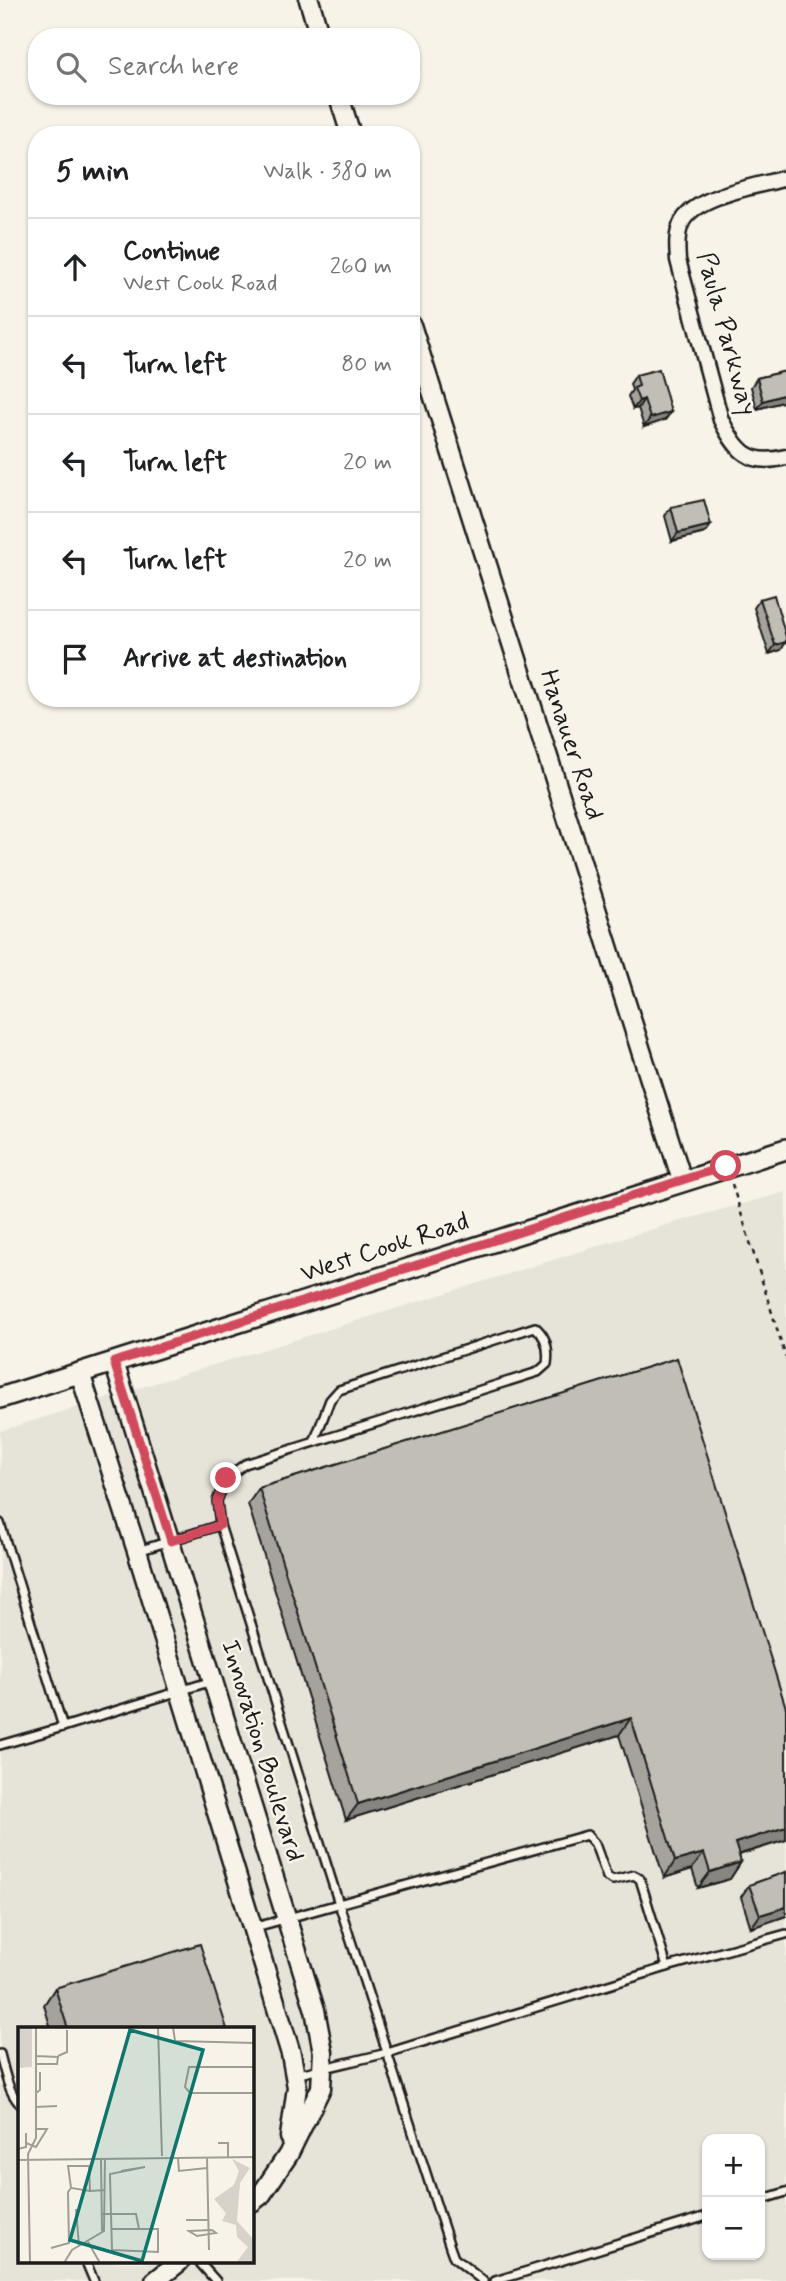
<!DOCTYPE html>
<meta charset="utf-8">
<style>
body{margin:0;font-family:Mynerve,sans-serif;background:#f6f6f6;color:#202124}
.controls{position:absolute;right:21px;bottom:21px;display:grid;overflow:hidden;border-radius:14px;box-shadow:0 2px 5px #0004}
.controls button{width:63px;height:63px;display:grid;place-items:center;padding:0;border:0;border-bottom:2px solid #e0e0e0;background:#fff;color:#202124;font:35px sans-serif}
.stop{position:absolute;width:21px;height:21px;margin:-16px;border:5px solid #d1495b;border-radius:50%;background:#fff}
.stop.end{background:#d1495b;border-color:#fff;box-shadow:0 2px 7px #0008}
.list{margin:0;padding:0;list-style:none}
h2{display:flex;justify-content:space-between;align-items:center;height:91px;margin:0;padding:0 28px;font-size:30px}
h2 small{font-size:23px;font-weight:400;color:#757577}
.list li{display:grid;grid-template-columns:46px 1fr auto;gap:21px;align-items:center;box-sizing:border-box;height:98px;padding:0 28px;border-top:2px solid #e0e0e0}
.list b{display:block;font-size:26px;white-space:nowrap}
.list p{margin:0;font-size:23px;white-space:nowrap;color:#757577}
.list em{font-size:23px;font-style:normal;color:#757577}
.icon{flex:none;width:38px;height:38px;fill:none;stroke:currentColor;stroke-width:2;stroke-linecap:round;stroke-linejoin:round}
.map{position:relative;flex:none;width:786px;height:2281px;overflow:hidden}
.search{position:absolute;background:#fff;box-shadow:0 2px 5px #0004;left:28px;top:28px;width:392px;height:77px;display:flex;align-items:center;gap:18px;box-sizing:border-box;padding:0 24px;border-radius:28px;color:#757577;font-size:26px}
.panel{position:absolute;background:#fff;box-shadow:0 2px 5px #0004;left:28px;top:126px;width:392px;height:581px;border-radius:28px}
.map>svg:first-child{display:block}
.built{fill:#e6e3d9;fill-rule:evenodd}
.lines{fill:none;stroke-linecap:round;stroke-linejoin:round}
.service-casing{stroke:#1c1c1c;stroke-width:12}
.minor-casing{stroke:#1c1c1c;stroke-width:19}
.tertiary-casing{stroke:#1c1c1c;stroke-width:23}
.secondary-casing{stroke:#1c1c1c;stroke-width:24}
.path{stroke:#1c1c1c;stroke-width:2.5;stroke-dasharray:5 5;stroke-linecap:butt}
.service{stroke:#f7f3e8;stroke-width:7}
.minor{stroke:#f7f3e8;stroke-width:14}
.tertiary{stroke:#f7f3e8;stroke-width:18}
.secondary{stroke:#f7f3e8;stroke-width:19}
.wall{fill:#a5a39c;stroke:#1c1c1c;stroke-width:2}
.shaded-wall{fill:#86857f;stroke:#1c1c1c;stroke-width:2}
.building{fill:#c0beb5;stroke:#1c1c1c;stroke-width:2}
.route{stroke:#d1495b;stroke-width:9}
.labels{text-anchor:middle;dominant-baseline:central;stroke-width:5;stroke-linejoin:round;paint-order:stroke}
.street-label{font-size:26px;fill:#1c1c1c;stroke:#f7f3e8}
.inset-road{fill:none;stroke:#9f9d96;stroke-width:2}
.view{fill:#0f766e;fill-opacity:0.15;stroke:#0f766e;stroke-width:3.5}
.inset-edge{fill:none;stroke:#1c1c1c;stroke-width:3.5}
</style>
<div class="map">
<svg width="786" height="2281" viewBox="0 0 786 2281">
<rect width="100%" height="100%" fill="#f7f3e8"/>
<filter id="ink" filterUnits="userSpaceOnUse"><feTurbulence type="fractalNoise" baseFrequency=".0143" numOctaves="2"/><feDisplacementMap in="SourceGraphic" scale="14" xChannelSelector="R" yChannelSelector="G"/><feConvolveMatrix kernelMatrix="1 2 1 2 8 2 1 2 1" color-interpolation-filters="sRGB"/></filter>
<g filter="url(#ink)">
<!-- built -->
<path class="built" d="M786,1192V2281H0V1431L666,1225ZM19,2029H252V2262H19ZM707,2139H760V2255H707Z"/>
<g class="lines">
<!-- service casing -->
<g class="service-casing">
<g id="service">
<path d="M314,1442L330,1400L339,1390L535,1327C546,1336 549,1350 547,1364L538,1372L245,1464L226,1478L217,1501L220,1525L339,1904L450,2247L454,2258L483,2281"/>
<polyline points="0,1523 63,1727 212,1681"/>
<polyline points="138,1551 220,1525"/>
<polyline points="0,1745 63,1727"/>
<polyline points="252,1928 587,1835 595,1844 607,1877 613,1880 634,1875 640,1879 667,1967 786,1934"/>
<path d="M0,2054C4,2070 8,2091 19,2103"/>
<polyline points="295,2075 387,2053 667,1967"/>
<polyline points="760,2200 786,2192"/>
<polyline points="86,2262 94,2281"/>
<polyline points="199,2262 216,2281"/>
<polyline points="495,2281 707,2216"/>
</g>
</g>
<!-- minor casing -->
<g class="minor-casing">
<path id="minor" d="M786,178C758,186 696,195 682,222C676,233 677,248 678,260L721,420C736,450 749,467 786,457"/>
</g>
<!-- tertiary casing -->
<g class="tertiary-casing">
<g id="tertiary">
<polyline points="309,0 320,37"/>
<polyline points="339,96 351,135"/>
<polyline points="411,325 682,1180"/>
<polyline points="114,1362 315,2010 323,2052 321,2088 288,2155 261,2195 252,2202"/>
<polyline points="80,1373 137,1551 291,2054 297,2087 290,2137"/>
<polyline points="155,2281 179,2262"/>
</g>
</g>
<!-- secondary casing -->
<g class="secondary-casing">
<polyline id="secondary" points="0,1398 786,1149"/>
</g>
<!-- path -->
<polyline class="path" points="732,1184 786,1358"/>
<!-- service -->
<use href="#service" class="service"/>
<!-- minor -->
<use href="#minor" class="minor"/>
<!-- tertiary -->
<use href="#tertiary" class="tertiary"/>
<!-- secondary -->
<use href="#secondary" class="secondary"/>
</g>
<!-- wall -->
<g class="wall">
<polygon points="786,371 786,401 757,409 751,387 757,378"/>
<polygon points="636,375 671,412 665,420 644,427 638,408 633,409 628,396 632,390 630,384"/>
<polygon points="671,507 711,525 705,533 672,541 665,516"/>
<polygon points="760,599 781,650 769,654 754,608"/>
<polygon points="677,1358 786,1840 739,1855 741,1862 730,1879 698,1888 692,1869 664,1878 619,1735 346,1820 248,1504 259,1488"/>
<polygon points="786,1872 786,1916 751,1928 741,1897 749,1885"/>
<polygon points="55,1988 227,2029 51,2029 44,2005"/>
</g>
<!-- shaded-wall -->
<g class="shaded-wall">
<polygon points="786,394 786,401 757,409 763,401"/>
<polygon points="644,399 638,408 633,409 639,401"/>
<polygon points="671,412 665,420 644,427 650,418"/>
<polygon points="711,525 705,533 672,541 678,533"/>
<polygon points="786,642 781,650 769,654 775,645"/>
<polygon points="631,1718 619,1735 346,1820 358,1804"/>
<polygon points="786,1827 786,1840 724,1859 735,1843"/>
<polygon points="704,1853 692,1869 664,1878 675,1861"/>
<polygon points="741,1862 730,1879 698,1888 710,1872"/>
<polygon points="786,1907 786,1916 751,1928 760,1915"/>
</g>
<!-- building -->
<g class="building">
<polygon points="659,369 671,412 650,418 644,399 639,401 634,388 639,386 636,375"/>
<polygon points="786,371 786,394 763,401 757,378"/>
<polygon points="704,500 711,525 678,533 671,507"/>
<polygon points="774,595 786,637 786,642 775,645 760,599"/>
<polygon points="677,1358 786,1708 786,1827 735,1843 741,1862 710,1872 704,1853 675,1861 631,1718 358,1804 259,1488"/>
<polygon points="786,1872 786,1907 760,1915 749,1885"/>
<polygon points="200,1944 227,2029 68,2029 55,1988"/>
</g>
</g>
<g class="lines" filter="url(#ink)">
<!-- route -->
<polyline class="route" points="226,1478 217,1501 220,1525 171,1541 114,1362 726,1166"/>
</g>
<g class="labels">
<!-- street labels -->
<g class="street-label">
<text transform="translate(726 334) rotate(75)">Paula Parkway</text>
<text transform="translate(571 745) rotate(72)">Hanauer Road</text>
<text transform="translate(385 1248) rotate(-18)">West Cook Road</text>
<text transform="translate(262 1751) rotate(73)">Innovation Boulevard</text>
</g>
</g>
<!-- overview -->
<g transform="translate(18 2027)">
<rect width="236" height="236" fill="#f7f3e8"/>
<path d="M0,0H14V40L0,41ZM214,132L232,141L222,156L219,194L236,213V236H218L230,220L219,210L218,198L204,194L208,186L196,172L216,158L221,144Z" fill="#d7d3cb"/>
<path class="inset-road" d="M140,0L144,129M155,0L157,14L237,16M18,29L40,30L39,37H18M40,29L49,25V3M237,40H171L167,60L172,66H237M18,66L22,63V45M18,80L39,79M8,116L18,120L29,102H18M200,116H210V130M0,122L8,120V106M83,131L84,204M160,131L161,144L189,141M189,131L191,223M0,133L237,130M72,164L53,161L50,139H71L72,164L87,163M58,182L61,219M84,187H118L121,202H140V225L94,223L93,187L92,149V147L127,140L103,144M168,193H191M93,202H121M171,204L194,203L198,206L179,209ZM70,215L82,236M33,221L51,216L50,165L53,161M12,236L10,127L18,111V0M46,236L54,223L86,204L87,131"/>
<path class="view" d="M112,3L185,23L124,234L52,213Z"/>
<rect width="236" height="236" class="inset-edge"/>
</g>
</svg>
<div class="controls">
<button>+</button>
<button>−</button>
</div>
<div class="stop" style="left:726px;top:1166px"></div>
<div class="stop end" style="left:226px;top:1478px"></div>
<div class="search"><svg class="icon" aria-label="search" viewBox="0 0 24 24"><circle cx="10" cy="10" r="6"/><path d="M15 15l6 6"/></svg>Search here</div>
<section class="panel">
<h2>5 min<small>Walk · 380 m</small></h2>
<ul class="list">
<li><svg class="icon" aria-label="ahead" viewBox="0 0 24 24"><path d="M12 20V5M6 11l6-6 6 6"/></svg><div><b>Continue</b><p>West Cook Road</p></div><em>260 m</em></li>
<li><svg class="icon" aria-label="left" viewBox="0 0 24 24"><path d="M17 20v-9H6M10 6l-5 5 5 5"/></svg><div><b>Turn left</b></div><em>80 m</em></li>
<li><svg class="icon" aria-label="left" viewBox="0 0 24 24"><path d="M17 20v-9H6M10 6l-5 5 5 5"/></svg><div><b>Turn left</b></div><em>20 m</em></li>
<li><svg class="icon" aria-label="left" viewBox="0 0 24 24"><path d="M17 20v-9H6M10 6l-5 5 5 5"/></svg><div><b>Turn left</b></div><em>20 m</em></li>
<li><svg class="icon" aria-label="arrive" viewBox="0 0 24 24"><path d="M6 21V4h12l-3 4 3 4H6"/></svg><div><b>Arrive at destination</b></div></li>
</ul>
</section>
</div>
